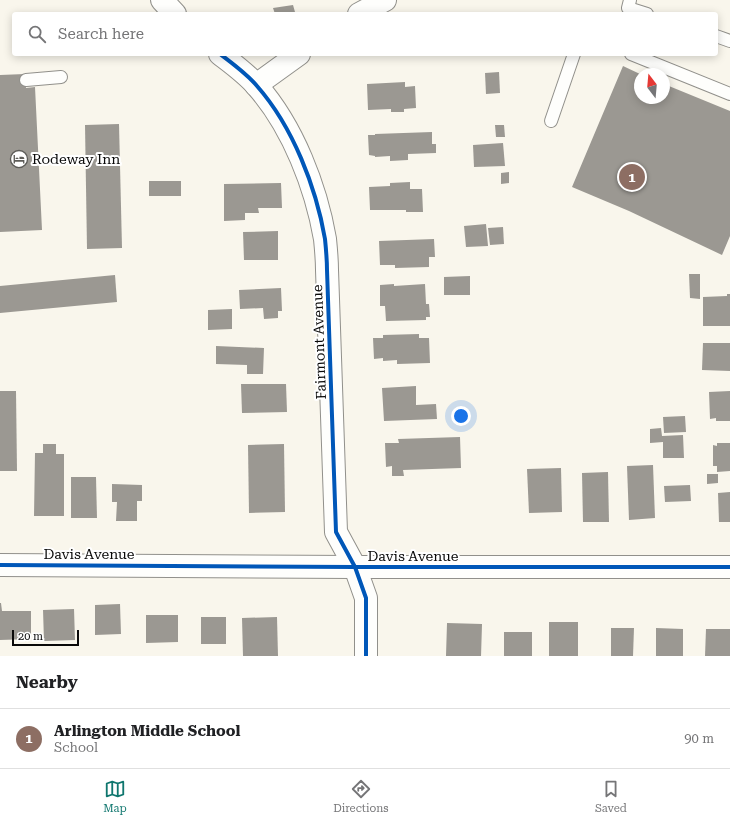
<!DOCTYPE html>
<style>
body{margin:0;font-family:"Roboto Serif",serif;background:#f2f2f2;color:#202124}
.compass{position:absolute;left:634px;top:68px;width:36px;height:36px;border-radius:50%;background:#fff;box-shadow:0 2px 10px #0003;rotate:344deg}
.scale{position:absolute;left:12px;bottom:10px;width:67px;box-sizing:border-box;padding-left:4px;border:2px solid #090909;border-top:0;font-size:11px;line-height:14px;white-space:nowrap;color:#090909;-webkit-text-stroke:3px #fff;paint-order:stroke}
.you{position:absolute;left:461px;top:416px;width:14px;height:14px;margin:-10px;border:3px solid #fff;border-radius:50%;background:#1a73e8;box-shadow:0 0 0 6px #1a73e833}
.badge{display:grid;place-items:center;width:26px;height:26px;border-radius:50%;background:#0f766e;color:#fff;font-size:13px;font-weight:700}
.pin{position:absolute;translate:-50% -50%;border:2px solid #fff;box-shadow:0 1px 4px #0006}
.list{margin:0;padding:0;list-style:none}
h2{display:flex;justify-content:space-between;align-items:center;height:52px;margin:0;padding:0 16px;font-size:17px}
h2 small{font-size:13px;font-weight:400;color:#757577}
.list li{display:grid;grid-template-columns:26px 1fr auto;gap:12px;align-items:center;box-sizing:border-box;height:60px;padding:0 16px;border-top:1px solid #e0e0e0}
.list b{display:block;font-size:15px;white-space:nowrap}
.list p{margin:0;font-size:13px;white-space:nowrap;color:#757577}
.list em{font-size:13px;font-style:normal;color:#757577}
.icon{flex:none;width:22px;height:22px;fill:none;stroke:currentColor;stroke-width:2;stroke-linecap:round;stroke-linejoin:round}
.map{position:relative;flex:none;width:730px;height:656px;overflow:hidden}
.search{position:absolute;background:#fff;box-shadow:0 2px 10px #0003;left:12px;right:12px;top:12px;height:44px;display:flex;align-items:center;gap:10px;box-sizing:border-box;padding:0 14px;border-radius:4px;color:#757577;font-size:15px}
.sheet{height:112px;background:#fff}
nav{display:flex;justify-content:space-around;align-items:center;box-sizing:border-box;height:56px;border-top:1px solid #e0e0e0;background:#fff;font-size:11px;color:#757577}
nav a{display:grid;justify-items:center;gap:2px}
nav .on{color:#0f766e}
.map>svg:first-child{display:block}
.building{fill:#9b9892}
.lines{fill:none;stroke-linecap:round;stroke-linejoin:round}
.lane-casing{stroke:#91908b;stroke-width:14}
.street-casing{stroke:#91908b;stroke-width:24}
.lane{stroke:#fefefc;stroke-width:12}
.street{stroke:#fefefc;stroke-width:22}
.cycleway-casing{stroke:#fff;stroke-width:6}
.cycleway{stroke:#0057b8;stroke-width:4}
.labels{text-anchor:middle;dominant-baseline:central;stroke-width:4;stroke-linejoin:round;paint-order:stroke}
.poi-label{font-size:14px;fill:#090909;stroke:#fff;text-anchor:start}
.street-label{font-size:14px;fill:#090909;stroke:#fff}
</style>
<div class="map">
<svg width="730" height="656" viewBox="0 0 730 656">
<rect width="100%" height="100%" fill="#f9f6ec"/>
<!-- building -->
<g class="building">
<polygon points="293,5 295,12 285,14 275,14 273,8"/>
<polygon points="623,66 640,74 640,98 664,98 664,84 730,111 730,236 722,255 629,211 572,187"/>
<polygon points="499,72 500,93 486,94 485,73"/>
<polygon points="25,74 26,88 35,87 42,230 0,232 0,75"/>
<polygon points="405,82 405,87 415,86 416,108 404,109 404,112 391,112 391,109 368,110 367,84"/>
<polygon points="119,124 122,248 87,249 85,125"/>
<polygon points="495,125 504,125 505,137 496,137"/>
<polygon points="432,132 432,144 436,144 436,153 408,154 408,160 390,161 390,156 375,157 375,156 369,155 368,135 375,135 375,134"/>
<polygon points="503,143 505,166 474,167 473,145"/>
<polygon points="509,172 509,183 501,184 501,173"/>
<rect x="149" y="181" width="32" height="15"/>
<polygon points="410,182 410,189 422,189 423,212 406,212 406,210 370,210 369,187 390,186 390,183"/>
<polygon points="281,183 282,208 258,208 259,213 245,213 245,220 224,221 224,184"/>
<polygon points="486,224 488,246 466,247 464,226"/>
<polygon points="503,227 504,244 490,245 488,228"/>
<polygon points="278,231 278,260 244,260 243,232"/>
<polygon points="434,239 435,257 429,257 429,267 395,268 395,265 380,265 379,241"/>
<polygon points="689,274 700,274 700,299 690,298"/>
<polygon points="115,275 117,302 0,313 0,286"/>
<polygon points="470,276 470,295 444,295 444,277"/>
<polygon points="394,284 394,286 425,284 426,304 429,304 430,317 426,317 426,320 386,321 385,306 380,306 380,285"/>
<polygon points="281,288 282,311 278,311 278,318 264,319 263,308 240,309 239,290"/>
<polygon points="727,294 730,294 730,326 703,326 703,297 727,296"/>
<polygon points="232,309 232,329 208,330 208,310"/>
<polygon points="419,334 419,338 429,338 430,363 397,364 397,360 383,361 383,358 374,359 373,338 383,338 383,335"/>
<polygon points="703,343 730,343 730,371 702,370"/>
<polygon points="216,346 264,348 263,374 247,374 247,365 216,364"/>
<polygon points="241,384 286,384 287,412 242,413"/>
<polygon points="416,386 416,405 436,404 437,419 384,421 382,388"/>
<polygon points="0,391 16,391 17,471 0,471"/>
<polygon points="730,391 730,421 716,421 716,418 710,419 709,392"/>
<polygon points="685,416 686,432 664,433 663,417"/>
<polygon points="661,428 662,436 683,435 684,458 663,458 663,442 650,443 650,429"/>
<polygon points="460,437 461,468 403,470 404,476 392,476 392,466 386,467 385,443 399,443 398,439"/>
<polygon points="717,443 730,443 730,471 717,472 717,466 713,466 713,445 717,446"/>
<polygon points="43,444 56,444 56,454 64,454 64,516 34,516 35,453 43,453"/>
<polygon points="284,444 285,512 249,513 248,445"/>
<polygon points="653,465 655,518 629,520 627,466"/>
<polygon points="561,468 562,512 529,513 527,469"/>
<polygon points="608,472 609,522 583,522 582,473"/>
<polygon points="707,474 718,474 718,483 707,484"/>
<polygon points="71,477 96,477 97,518 71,518"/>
<polygon points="112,484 142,485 142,501 137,501 137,521 116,521 117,502 112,502"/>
<polygon points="690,485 691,501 665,502 664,486"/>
<polygon points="730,492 730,522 719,522 718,493"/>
<polygon points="0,603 1,603 2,611 31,611 31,639 0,640"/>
<polygon points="120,604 121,634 95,635 95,605"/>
<polygon points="74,609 75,640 44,641 43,610"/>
<polygon points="146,615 178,615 178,642 146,643"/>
<rect x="201" y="617" width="25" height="27"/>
<polygon points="277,617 278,656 243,656 242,618"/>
<rect x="549" y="622" width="29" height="34"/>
<polygon points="447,623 482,624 481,656 446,656"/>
<polygon points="611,628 634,628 633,656 611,656"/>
<polygon points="656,628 683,629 683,656 656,656"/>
<polygon points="706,629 730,629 730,656 705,656"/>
<rect x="504" y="632" width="28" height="24"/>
</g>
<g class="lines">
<!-- lane casing -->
<g class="lane-casing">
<g id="lane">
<polyline points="630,0 628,8 647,14"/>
<polyline points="716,36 730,41"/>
<polyline points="631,54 730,94"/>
<polyline points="26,80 61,77"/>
<polyline points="551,121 574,54"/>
</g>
</g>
<!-- street casing -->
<g class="street-casing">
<g id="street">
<polyline points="162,0 175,14"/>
<polyline points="359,14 385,0"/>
<path d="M220,54C233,64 247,74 257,86C293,127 316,187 325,239C326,249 327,260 327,270L336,532L355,567L366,598V656"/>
<polyline points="256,85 299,54"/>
<polyline points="0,565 355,567 730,567"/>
</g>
</g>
<!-- lane -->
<use href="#lane" class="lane"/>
<!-- street -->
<use href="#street" class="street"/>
<!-- cycleway casing -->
<g class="cycleway-casing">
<g id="cycleway">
<path d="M220,54C233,64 247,74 257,86C293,127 316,187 325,239C326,249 327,260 327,270L336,532L355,567L366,598V656"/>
<polyline points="0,565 355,567 730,567"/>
</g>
</g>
<!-- cycleway -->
<use href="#cycleway" class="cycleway"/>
</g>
<!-- icons -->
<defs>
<g id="hotel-ring" transform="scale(0.9)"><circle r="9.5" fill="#fff" stroke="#5d5c58" stroke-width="1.5"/><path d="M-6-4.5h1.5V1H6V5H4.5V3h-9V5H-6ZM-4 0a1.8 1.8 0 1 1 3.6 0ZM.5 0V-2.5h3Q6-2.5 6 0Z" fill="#5d5c58"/></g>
</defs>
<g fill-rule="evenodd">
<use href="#hotel-ring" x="19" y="159"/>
</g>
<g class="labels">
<!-- poi labels -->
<g class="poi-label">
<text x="32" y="159">Rodeway Inn</text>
</g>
<!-- street labels -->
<g class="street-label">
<text transform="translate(319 342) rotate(-92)">Fairmont Avenue</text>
<text x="89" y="554">Davis Avenue</text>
<text x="413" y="556">Davis Avenue</text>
</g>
</g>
</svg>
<svg class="compass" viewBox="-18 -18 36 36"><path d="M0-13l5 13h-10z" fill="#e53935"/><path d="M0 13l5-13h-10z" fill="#757577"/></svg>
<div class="scale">20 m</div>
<div class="you"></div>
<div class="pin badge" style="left:632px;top:177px;background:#8d6e63">1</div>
<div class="search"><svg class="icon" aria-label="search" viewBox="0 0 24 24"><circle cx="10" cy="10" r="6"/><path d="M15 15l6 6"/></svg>Search here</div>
</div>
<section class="sheet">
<h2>Nearby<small></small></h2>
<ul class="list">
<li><span class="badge" style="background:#8d6e63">1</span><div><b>Arlington Middle School</b><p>School</p></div><em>90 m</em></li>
</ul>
</section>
<nav>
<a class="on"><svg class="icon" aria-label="map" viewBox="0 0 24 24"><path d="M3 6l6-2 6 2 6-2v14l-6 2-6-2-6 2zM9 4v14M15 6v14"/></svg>Map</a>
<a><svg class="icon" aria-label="directions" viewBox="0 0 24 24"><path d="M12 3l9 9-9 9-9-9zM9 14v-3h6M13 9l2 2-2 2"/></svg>Directions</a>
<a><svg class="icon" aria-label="saved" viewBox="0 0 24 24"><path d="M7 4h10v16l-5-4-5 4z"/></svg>Saved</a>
</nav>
